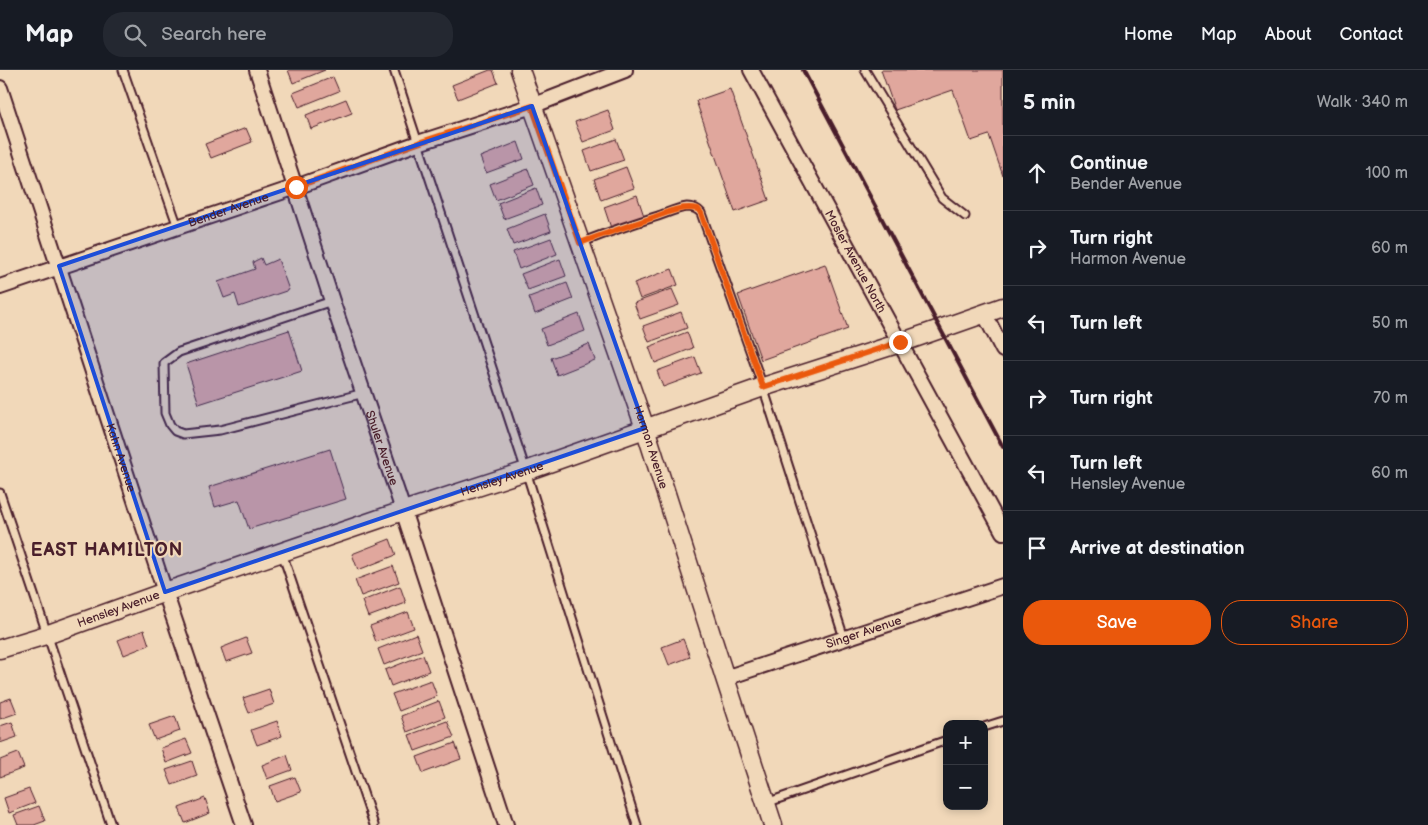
<!DOCTYPE html>
<meta charset="utf-8">
<style>
body{margin:0;font-family:"Balsamiq Sans",sans-serif;background:#242831;color:#f1f3f6}
.controls{position:absolute;right:15px;bottom:15px;display:grid;overflow:hidden;border-radius:10px;box-shadow:0 2px 8px #0003}
.controls button{width:45px;height:45px;display:grid;place-items:center;padding:0;border:0;border-bottom:1px solid #363941;background:#171b24;color:#f1f3f6;font:25px sans-serif}
.stop{position:absolute;width:15px;height:15px;margin:-11px;border:4px solid #ea580c;border-radius:50%;background:#fff}
.stop.end{background:#ea580c;border-color:#fff;box-shadow:0 1px 5px #0008}
.list{margin:0;padding:0;list-style:none}
h2{display:flex;justify-content:space-between;align-items:center;height:65px;margin:0;padding:0 20px;font-size:21px}
h2 small{font-size:16px;font-weight:400;color:#9ea1a6}
.list li{display:grid;grid-template-columns:32px 1fr auto;gap:15px;align-items:center;box-sizing:border-box;height:75px;padding:0 20px;border-top:1px solid #363941}
.list b{display:block;font-size:19px;white-space:nowrap}
.list p{margin:0;font-size:16px;white-space:nowrap;color:#9ea1a6}
.list em{font-size:16px;font-style:normal;color:#9ea1a6}
.actions{display:flex;gap:10px;padding:15px 20px}
.actions a{flex:1;padding:11px 0;border:1px solid #ea580c;border-radius:20px;text-align:center;font-size:18px;color:#ea580c}
.actions .main{background:#ea580c;color:#fff}
.icon{flex:none;width:28px;height:28px;fill:none;stroke:currentColor;stroke-width:2;stroke-linecap:round;stroke-linejoin:round}
.map{position:relative;flex:none;width:1003px;height:755px;overflow:hidden}
header{display:flex;align-items:center;gap:30px;box-sizing:border-box;height:70px;padding:0 25px;background:#171b24;border-bottom:1px solid #363941}
header strong{font-size:24px}
nav{display:flex;gap:28px;margin-inline-start:auto;font-size:18px}
.search{width:350px;height:45px;background:#242831;display:flex;align-items:center;gap:12px;box-sizing:border-box;padding:0 18px;border-radius:20px;color:#9ea1a6;font-size:19px}
main{display:flex}
aside{flex:1;background:#171b24}
.map>svg:first-child{display:block}
.building{fill:#e0a79d;stroke:#4a1f2b}
.lines{fill:none;stroke-linecap:round;stroke-linejoin:round}
.service-casing{stroke:#4a1f2b;stroke-width:11}
.minor-casing{stroke:#4a1f2b;stroke-width:18}
.tertiary-casing{stroke:#4a1f2b;stroke-width:21}
.service{stroke:#f1d8b9;stroke-width:7}
.minor{stroke:#f1d8b9;stroke-width:14}
.tertiary{stroke:#f1d8b9;stroke-width:18}
.rail{stroke:#4a1f2b;stroke-width:4}
.route{stroke:#ea580c;stroke-width:6}
.marked{fill:#1d4ed8;fill-opacity:0.2;stroke:#1d4ed8;stroke-width:4;stroke-linejoin:round}
.labels{text-anchor:middle;dominant-baseline:central;stroke-width:4;stroke-linejoin:round;paint-order:stroke}
.street-label{font-size:12px;fill:#4a1f2b;stroke:#f1d8b9}
.district-label{font-size:18px;font-weight:bold;letter-spacing:1px;fill:#4a1f2b;stroke:#f1d8b9}
</style>
<header>
<strong>Map</strong>
<div class="search"><svg class="icon" aria-label="search" viewBox="0 0 24 24"><circle cx="10" cy="10" r="6"/><path d="M15 15l6 6"/></svg>Search here</div>
<nav><a>Home</a><a>Map</a><a>About</a><a>Contact</a></nav>
</header>
<main>
<div class="map">
<svg width="1003" height="755" viewBox="0 0 1003 755">
<rect width="100%" height="100%" fill="#f1d8b9"/>
<filter id="ink" filterUnits="userSpaceOnUse"><feTurbulence type="fractalNoise" baseFrequency=".02" numOctaves="2"/><feDisplacementMap in="SourceGraphic" scale="10" xChannelSelector="R" yChannelSelector="G"/><feConvolveMatrix kernelMatrix="1 2 1 2 8 2 1 2 1" color-interpolation-filters="sRGB"/></filter>
<g filter="url(#ink)">
<!-- building -->
<g class="building">
<polygon points="288,0 325,0 293,13"/>
<polygon points="490,0 493,0 498,13 458,29 452,15"/>
<polygon points="881,0 1003,0 1003,106 989,65 971,71 953,20 895,40"/>
<polygon points="333,7 339,21 299,37 293,23"/>
<polygon points="730,19 769,130 735,142 696,31"/>
<polygon points="346,29 352,43 311,59 306,45"/>
<polygon points="608,40 615,60 583,72 575,52"/>
<polygon points="246,58 252,72 211,88 205,74"/>
<polygon points="616,69 624,90 591,101 584,81"/>
<polygon points="518,72 524,89 486,103 480,87"/>
<polygon points="626,97 634,118 601,130 594,109"/>
<polygon points="528,99 534,115 496,130 490,114"/>
<polygon points="536,118 542,135 504,149 498,133"/>
<polygon points="637,125 644,146 611,158 604,137"/>
<polygon points="545,144 551,161 513,175 507,159"/>
<polygon points="551,168 557,184 519,199 513,182"/>
<polygon points="261,188 264,195 278,189 289,220 239,237 235,224 224,228 218,212 255,199 253,192"/>
<polygon points="560,189 566,206 528,220 521,204"/>
<polygon points="825,194 848,259 761,290 738,225"/>
<polygon points="672,199 678,215 640,229 634,213"/>
<polygon points="567,213 573,229 535,244 529,227"/>
<polygon points="672,219 679,235 640,249 634,233"/>
<polygon points="681,242 687,258 649,272 643,256"/>
<polygon points="579,244 585,261 547,275 541,259"/>
<polygon points="289,260 302,301 199,334 186,294"/>
<polygon points="687,262 693,278 655,293 649,277"/>
<polygon points="589,274 595,290 557,305 551,288"/>
<polygon points="695,287 701,303 663,317 657,301"/>
<polygon points="330,379 346,429 249,459 239,430 215,437 209,417"/>
<polygon points="390,469 396,485 358,500 352,484"/>
<polygon points="393,496 399,512 361,526 355,510"/>
<polygon points="400,516 406,533 368,547 362,531"/>
<polygon points="408,542 414,558 376,572 370,556"/>
<polygon points="144,560 149,575 124,585 118,570"/>
<polygon points="416,564 422,580 384,595 378,579"/>
<polygon points="246,568 252,583 226,592 221,578"/>
<polygon points="683,569 690,587 669,595 662,577"/>
<polygon points="423,585 429,601 391,616 385,600"/>
<polygon points="431,610 437,626 399,641 392,624"/>
<polygon points="269,619 274,634 249,643 243,628"/>
<polygon points="11,628 17,643 0,649 0,632"/>
<polygon points="439,631 445,647 407,662 401,646"/>
<polygon points="175,646 180,661 155,670 149,655"/>
<polygon points="277,651 282,666 257,675 251,660"/>
<polygon points="447,651 454,667 415,681 409,665"/>
<polygon points="12,652 17,667 0,673 0,656"/>
<polygon points="186,669 192,683 166,693 161,678"/>
<polygon points="455,673 461,689 423,703 417,687"/>
<polygon points="18,683 24,698 0,707 0,690"/>
<polygon points="287,685 292,700 267,709 262,695"/>
<polygon points="192,691 197,706 172,715 166,700"/>
<polygon points="295,707 301,722 275,731 270,716"/>
<polygon points="29,719 35,733 9,743 4,728"/>
<polygon points="205,728 210,743 185,753 179,738"/>
<polygon points="39,736 45,751 34,755 18,755 14,745"/>
</g>
<g class="lines">
<!-- service casing -->
<g class="service-casing">
<g id="service">
<polyline points="123,0 178,157"/>
<polyline points="394,0 526,401 637,755"/>
<polyline points="865,0 942,128 965,146"/>
<path d="M580,173C606,163 631,154 658,146C667,143 677,138 687,137C693,137 697,138 701,143L763,317L844,568"/>
<polyline points="332,231 179,282 164,293 165,343 170,355 175,361 183,364 220,360 364,323"/>
<polyline points="0,423 111,755"/>
<polyline points="282,483 374,755"/>
<polyline points="984,657 1003,651"/>
<polyline points="766,733 947,670"/>
</g>
</g>
<!-- minor casing -->
<g class="minor-casing">
<g id="minor">
<path id="s1" d="M257,0L332,231L397,422L506,755"/>
<path id="s2" d="M751,0L1003,462"/>
<path id="s3" d="M0,18L165,522L244,755"/>
<path id="s4" d="M0,217L296,117L418,73L532,36L625,0"/>
<polyline points="984,243 1003,280"/>
<path id="s5" d="M725,608L1003,516"/>
</g>
</g>
<!-- tertiary casing -->
<g class="tertiary-casing">
<g id="tertiary">
<path id="s6" d="M520,0L645,358L725,608L773,755"/>
<path id="s7" d="M0,579L46,565L165,522L385,447L526,401L763,317L900,273L1003,237"/>
</g>
</g>
<!-- service -->
<use href="#service" class="service"/>
<!-- minor -->
<use href="#minor" class="minor"/>
<!-- tertiary -->
<use href="#tertiary" class="tertiary"/>
<!-- rail -->
<polyline class="rail" points="803,0 1003,377"/>
</g>
</g>
<g class="lines" filter="url(#ink)">
<!-- route -->
<path class="route" d="M296,117L418,73L532,36L580,173C604,164 628,156 652,148C666,143 682,135 698,139L701,143L763,317L900,272"/>
</g>
<!-- marked area -->
<path class="marked" d="M532,36L645,358L165,522L59,196Z"/>
<g class="labels">
<!-- street labels -->
<g class="street-label">
<text stroke="none"><textPath href="#s4" startOffset="241">Bender Avenue</textPath></text>
<text stroke="none"><textPath href="#s2" startOffset="218">Mosler Avenue North</textPath></text>
<text stroke="none"><textPath href="#s6" startOffset="399">Harmon Avenue</textPath></text>
<text stroke="none"><textPath href="#s1" startOffset="398">Shuler Avenue</textPath></text>
<text stroke="none"><textPath href="#s3" startOffset="389">Kahn Avenue</textPath></text>
<text stroke="none"><textPath href="#s7" startOffset="530">Hensley Avenue</textPath></text>
<text stroke="none"><textPath href="#s7" startOffset="125">Hensley Avenue</textPath></text>
<text stroke="none"><textPath href="#s5" startOffset="146">Singer Avenue</textPath></text>
</g>
<!-- district labels -->
<g class="district-label">
<text x="107" y="480">EAST HAMILTON</text>
</g>
</g>
</svg>
<div class="controls">
<button>+</button>
<button>−</button>
</div>
<div class="stop" style="left:296px;top:117px"></div>
<div class="stop end" style="left:900px;top:272px"></div>
</div>
<aside>
<h2>5 min<small>Walk · 340 m</small></h2>
<ul class="list">
<li><svg class="icon" aria-label="ahead" viewBox="0 0 24 24"><path d="M12 20V5M6 11l6-6 6 6"/></svg><div><b>Continue</b><p>Bender Avenue</p></div><em>100 m</em></li>
<li><svg class="icon" aria-label="right" viewBox="0 0 24 24"><path d="M7 20v-9h11M14 6l5 5-5 5"/></svg><div><b>Turn right</b><p>Harmon Avenue</p></div><em>60 m</em></li>
<li><svg class="icon" aria-label="left" viewBox="0 0 24 24"><path d="M17 20v-9H6M10 6l-5 5 5 5"/></svg><div><b>Turn left</b></div><em>50 m</em></li>
<li><svg class="icon" aria-label="right" viewBox="0 0 24 24"><path d="M7 20v-9h11M14 6l5 5-5 5"/></svg><div><b>Turn right</b></div><em>70 m</em></li>
<li><svg class="icon" aria-label="left" viewBox="0 0 24 24"><path d="M17 20v-9H6M10 6l-5 5 5 5"/></svg><div><b>Turn left</b><p>Hensley Avenue</p></div><em>60 m</em></li>
<li><svg class="icon" aria-label="arrive" viewBox="0 0 24 24"><path d="M6 21V4h12l-3 4 3 4H6"/></svg><div><b>Arrive at destination</b></div></li>
</ul>
<div class="actions"><a class="main">Save</a><a>Share</a></div>
</aside>
</main>
